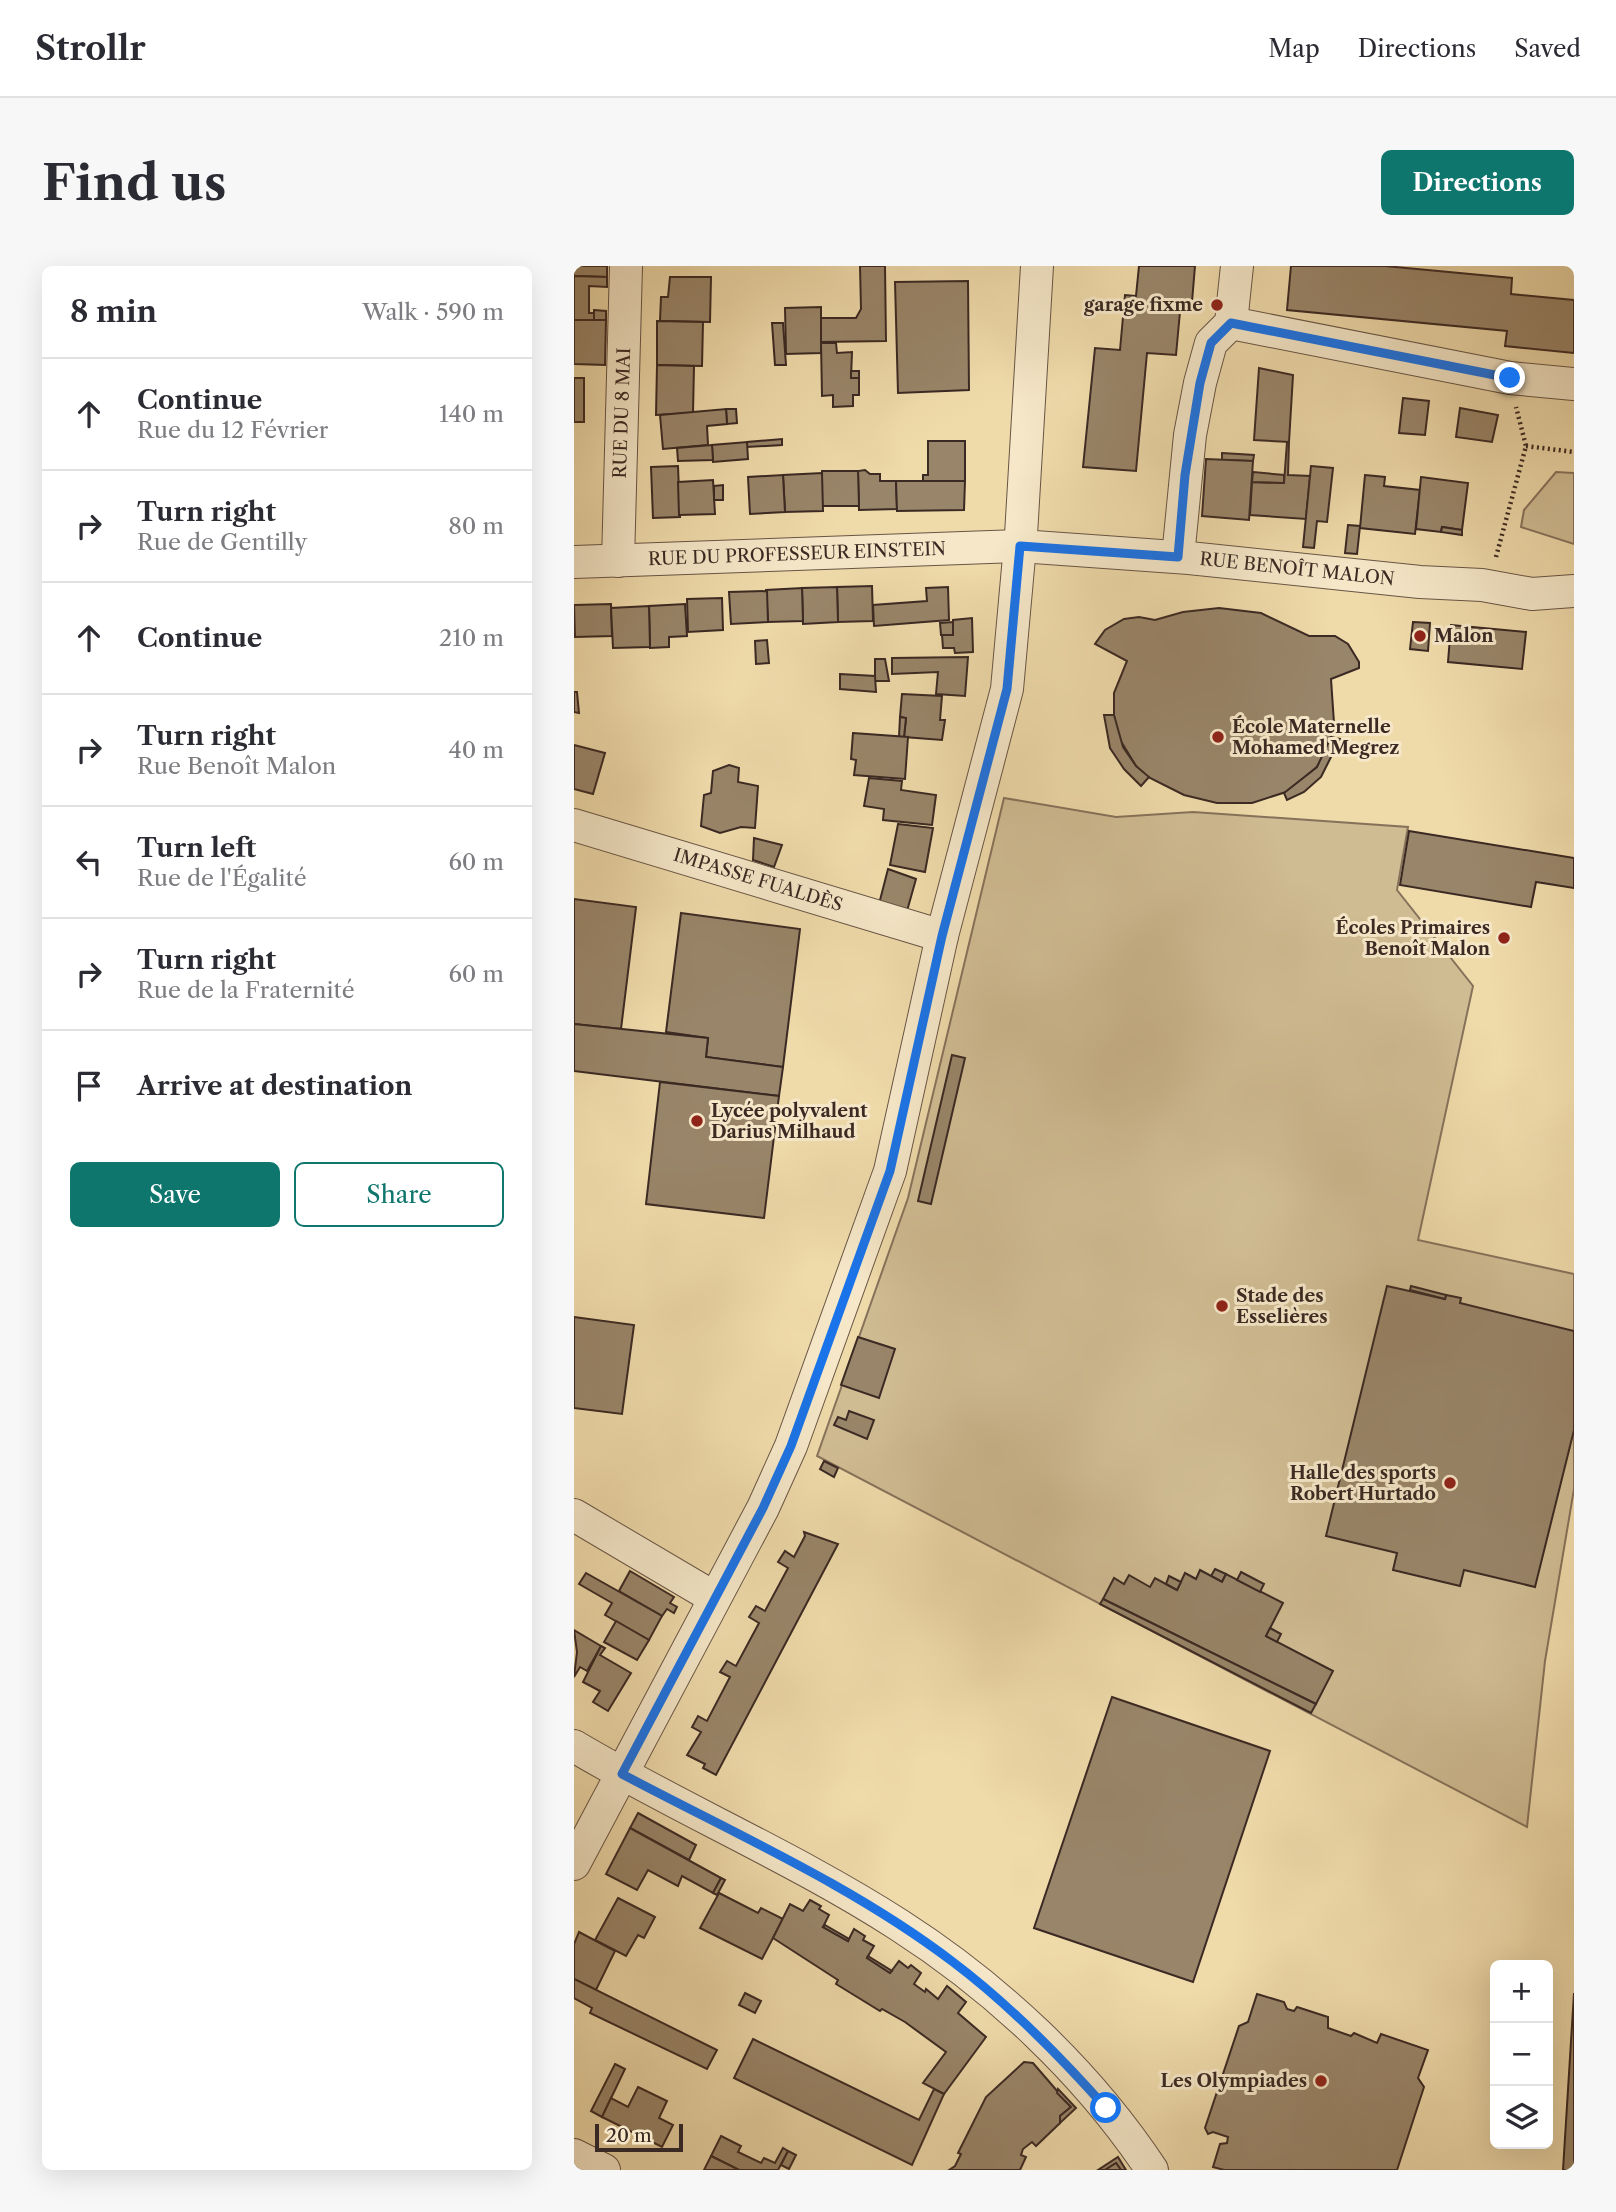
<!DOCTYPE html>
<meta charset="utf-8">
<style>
body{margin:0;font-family:"Libre Caslon Text",serif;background:#f7f7f7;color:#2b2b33}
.controls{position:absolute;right:21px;bottom:21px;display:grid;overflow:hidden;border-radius:10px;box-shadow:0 7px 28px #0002}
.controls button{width:63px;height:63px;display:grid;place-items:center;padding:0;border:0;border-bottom:2px solid #e1e1e2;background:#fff;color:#2b2b33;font:35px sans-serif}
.scale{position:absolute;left:21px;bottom:18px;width:88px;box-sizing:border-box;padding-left:7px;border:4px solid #3b2923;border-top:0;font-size:19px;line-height:24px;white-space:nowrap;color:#3b2923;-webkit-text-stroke:5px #f5e7c8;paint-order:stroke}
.stop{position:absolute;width:21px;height:21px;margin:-16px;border:5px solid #1a73e8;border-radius:50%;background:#fff}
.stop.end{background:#1a73e8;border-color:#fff;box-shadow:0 2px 7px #0008}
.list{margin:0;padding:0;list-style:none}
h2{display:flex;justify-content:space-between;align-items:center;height:91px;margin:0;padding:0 28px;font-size:30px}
h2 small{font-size:23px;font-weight:400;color:#7c7c81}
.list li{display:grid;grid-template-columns:46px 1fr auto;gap:21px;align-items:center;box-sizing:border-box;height:112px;padding:0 28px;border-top:2px solid #e1e1e2}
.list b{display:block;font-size:26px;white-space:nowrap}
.list p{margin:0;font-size:23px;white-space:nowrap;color:#7c7c81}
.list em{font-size:23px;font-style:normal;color:#7c7c81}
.actions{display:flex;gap:14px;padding:21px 28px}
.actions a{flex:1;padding:16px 0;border:2px solid #0f766e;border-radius:10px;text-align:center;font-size:24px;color:#0f766e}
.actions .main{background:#0f766e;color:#fff}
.icon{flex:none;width:38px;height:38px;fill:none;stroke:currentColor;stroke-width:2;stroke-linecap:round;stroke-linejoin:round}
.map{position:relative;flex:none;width:1000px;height:1904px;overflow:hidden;border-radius:10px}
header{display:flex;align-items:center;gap:42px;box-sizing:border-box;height:98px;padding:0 35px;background:#fff;border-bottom:2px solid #e1e1e2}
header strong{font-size:33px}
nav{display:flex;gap:38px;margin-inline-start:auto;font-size:24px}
.intro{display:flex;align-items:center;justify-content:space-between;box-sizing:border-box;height:168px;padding:0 42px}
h1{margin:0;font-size:49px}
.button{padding:18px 32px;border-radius:10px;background:#0f766e;color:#fff;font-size:24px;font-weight:700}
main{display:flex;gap:42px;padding:0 42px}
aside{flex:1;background:#fff;border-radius:10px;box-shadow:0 7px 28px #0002}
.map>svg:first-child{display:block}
.green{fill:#d0bc93;stroke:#86725b;stroke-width:2}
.building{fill:#998569;stroke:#3b2923;stroke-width:2}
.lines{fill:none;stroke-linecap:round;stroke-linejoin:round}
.minor-casing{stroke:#685545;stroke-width:34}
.path{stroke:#3b2923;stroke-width:4.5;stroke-dasharray:2 3.5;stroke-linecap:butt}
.minor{stroke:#f5e7c8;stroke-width:32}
.route{stroke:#1a73e8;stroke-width:9}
.poi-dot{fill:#8f2418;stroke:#f5e7c8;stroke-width:2.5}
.labels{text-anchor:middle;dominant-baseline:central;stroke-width:6;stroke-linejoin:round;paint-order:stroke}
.poi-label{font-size:18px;font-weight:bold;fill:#3b2923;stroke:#f5e7c8;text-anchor:end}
.street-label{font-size:18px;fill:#3b2923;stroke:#f5e7c8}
</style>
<header>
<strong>Strollr</strong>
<nav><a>Map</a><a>Directions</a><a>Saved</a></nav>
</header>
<div class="intro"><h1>Find us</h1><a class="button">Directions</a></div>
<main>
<aside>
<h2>8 min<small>Walk · 590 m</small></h2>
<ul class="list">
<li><svg class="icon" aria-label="ahead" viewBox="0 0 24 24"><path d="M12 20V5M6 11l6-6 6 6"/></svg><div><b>Continue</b><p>Rue du 12 Février</p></div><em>140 m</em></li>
<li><svg class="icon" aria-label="right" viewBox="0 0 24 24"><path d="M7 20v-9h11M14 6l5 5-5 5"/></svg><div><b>Turn right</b><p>Rue de Gentilly</p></div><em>80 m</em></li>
<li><svg class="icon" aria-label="ahead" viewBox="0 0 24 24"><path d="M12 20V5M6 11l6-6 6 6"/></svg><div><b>Continue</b></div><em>210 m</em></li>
<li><svg class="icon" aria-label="right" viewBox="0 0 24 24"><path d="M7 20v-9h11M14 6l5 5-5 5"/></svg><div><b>Turn right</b><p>Rue Benoît Malon</p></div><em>40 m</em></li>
<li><svg class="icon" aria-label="left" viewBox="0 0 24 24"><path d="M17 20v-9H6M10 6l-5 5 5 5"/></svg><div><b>Turn left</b><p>Rue de l'Égalité</p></div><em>60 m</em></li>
<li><svg class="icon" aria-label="right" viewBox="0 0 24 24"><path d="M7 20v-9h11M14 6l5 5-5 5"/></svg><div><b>Turn right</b><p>Rue de la Fraternité</p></div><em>60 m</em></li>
<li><svg class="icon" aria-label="arrive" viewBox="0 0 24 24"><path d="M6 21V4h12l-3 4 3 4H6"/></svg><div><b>Arrive at destination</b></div></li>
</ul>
<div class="actions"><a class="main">Save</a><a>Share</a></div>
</aside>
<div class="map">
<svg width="1000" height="1904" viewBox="0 0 1000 1904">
<rect width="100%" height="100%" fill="#efdaaa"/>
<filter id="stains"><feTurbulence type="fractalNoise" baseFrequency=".00286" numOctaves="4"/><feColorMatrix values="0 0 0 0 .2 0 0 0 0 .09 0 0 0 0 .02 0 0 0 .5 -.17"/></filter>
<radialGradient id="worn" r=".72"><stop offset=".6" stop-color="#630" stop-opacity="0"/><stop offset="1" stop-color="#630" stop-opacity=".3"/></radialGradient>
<!-- green -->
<g class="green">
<polygon points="982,206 1000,207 1000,278 947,261 950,244"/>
<polygon points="430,532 542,551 619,546 834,561 823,624 899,720 844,974 1000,1008 1000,1223 971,1395 953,1561 243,1190 334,932"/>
</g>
<!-- building -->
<g class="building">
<polygon points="0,0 33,0 33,11 0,10"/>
<polygon points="286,0 311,0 312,75 247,76 247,52 282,52 287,43"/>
<polygon points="565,0 621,0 618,36 607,35 602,89 573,87 562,205 509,201 521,82 546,84 551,29 562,30"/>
<polygon points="717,0 811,0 938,12 937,28 1000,34 1000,87 931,80 933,65 713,44"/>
<polygon points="0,10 33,11 33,21 15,20 15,47 20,47 20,54 0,54"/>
<polygon points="96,11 137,11 136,56 86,55 87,31 94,31"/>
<polygon points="394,15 395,124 324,127 321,16"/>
<polygon points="247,41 247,87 212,88 211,42"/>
<polygon points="20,44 32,45 32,54 20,54"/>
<polygon points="0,54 32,54 31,99 0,98"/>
<polygon points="83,55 129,56 128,100 83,99"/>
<polygon points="198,57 209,57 212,99 201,99"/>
<polygon points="247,77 262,77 263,87 278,86 277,112 285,112 285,129 279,129 279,140 259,141 259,129 248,130"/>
<polygon points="83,99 120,100 119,147 82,149"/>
<polygon points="685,102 719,109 715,176 680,174"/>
<rect x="277" y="105" width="8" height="7"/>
<rect x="0" y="112" width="10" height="44"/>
<polygon points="829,132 855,135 851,169 825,167"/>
<polygon points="886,142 924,149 918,176 882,171"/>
<polygon points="152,143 162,143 163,157 153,158"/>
<polygon points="152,143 153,158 133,160 134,179 89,183 86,149"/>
<polygon points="208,173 208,179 173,181 173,176"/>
<polygon points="354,175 391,175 391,215 349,215 349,209 354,209"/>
<polygon points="173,176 174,193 139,196 138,179"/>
<polygon points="713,176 715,176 714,209 736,210 732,253 676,249 678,216 710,217"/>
<polygon points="138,179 139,194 104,195 103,182"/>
<polygon points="648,187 680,189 679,195 648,194"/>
<polygon points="632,193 679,195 675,254 628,250"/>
<polygon points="104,200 106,251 79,252 77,201"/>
<polygon points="737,200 759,202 753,256 743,255 740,282 729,281"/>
<polygon points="291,204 296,208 306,208 306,215 322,215 323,243 285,244 284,205"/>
<polygon points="248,205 284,205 285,240 248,240"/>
<polygon points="679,206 710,209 710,217 678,216"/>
<polygon points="248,207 249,245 211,246 209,209"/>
<polygon points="209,209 211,246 176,248 174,211"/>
<polygon points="791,209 811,211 810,220 846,224 841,268 786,262"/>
<polygon points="847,211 894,217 888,264 868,261 867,266 842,263"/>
<polygon points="139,214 141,248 105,249 104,216"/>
<polygon points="322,215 391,215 390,244 323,245"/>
<polygon points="149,219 149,234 140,234 140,220"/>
<polygon points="774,259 786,260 783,288 771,287"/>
<polygon points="868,261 888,264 888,269 867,266"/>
<polygon points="298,320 299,355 264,356 263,321"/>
<polygon points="263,321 264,356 229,358 228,322"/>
<polygon points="374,321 375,354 300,360 299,339 353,335 352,322"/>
<polygon points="228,322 229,355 194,356 192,324"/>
<polygon points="193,325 194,356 157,358 155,326"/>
<polygon points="148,332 149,364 114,366 113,333"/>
<polygon points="37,338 38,370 1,371 0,339"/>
<polygon points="111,338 113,370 95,371 95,381 76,382 75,340"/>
<polygon points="75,340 76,381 39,382 37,342"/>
<polygon points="645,342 687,347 735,370 761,370 774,378 785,396 785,402 757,413 760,457 754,482 743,501 715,525 678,537 643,537 610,529 572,510 562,500 545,472 540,450 540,427 553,395 521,378 531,364 550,353 565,351 581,354 609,346"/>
<polygon points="398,352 399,386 381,387 380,382 369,382 368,369 379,369 379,354"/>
<polygon points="379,356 379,369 367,369 366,357"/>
<polygon points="839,356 856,357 854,385 836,383"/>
<polygon points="877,359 952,366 948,403 874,396"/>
<polygon points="193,374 195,397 182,398 181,375"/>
<polygon points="394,391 391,430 362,428 364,406 318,408 318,392"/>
<polygon points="301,393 311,393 315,415 301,415"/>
<polygon points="266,408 301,410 302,426 266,423"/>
<polygon points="0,426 3,426 5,447 0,446"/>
<polygon points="328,428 368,430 366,454 371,454 368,474 330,471 332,452 326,451"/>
<polygon points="530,449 540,449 549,481 562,500 575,511 567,520 550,503 536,482"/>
<polygon points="326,451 332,452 330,471 325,471"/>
<polygon points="279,467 334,471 331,513 280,509 282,494 277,493"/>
<polygon points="757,471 766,473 747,511 730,526 713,534 710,527 743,501"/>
<polygon points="0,479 31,487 19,528 0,523"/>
<polygon points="155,499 165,502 164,516 184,520 181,562 167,561 146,567 127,560 130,529 137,527 139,505"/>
<polygon points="295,512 328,515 327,524 362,529 358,559 309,554 310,543 290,540"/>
<polygon points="324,558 359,562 351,606 316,599"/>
<polygon points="835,565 1000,592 1000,622 962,616 957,641 826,619"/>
<polygon points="180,572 208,579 200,601 179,594"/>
<polygon points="314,603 342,613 333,645 305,638"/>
<polygon points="0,633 62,641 47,763 0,758"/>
<polygon points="107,647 226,663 209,801 132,791 134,772 92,766"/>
<polygon points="0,758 134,772 132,791 209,801 205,830 0,805"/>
<polygon points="378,789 391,792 357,938 344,935"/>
<polygon points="86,816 205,830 190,952 72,938"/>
<polygon points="813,1020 871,1033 872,1029 887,1032 886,1037 1000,1065 1000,1164 961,1321 890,1304 886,1320 819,1304 823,1287 752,1270"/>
<polygon points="837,1020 872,1029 871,1033 836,1024"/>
<polygon points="0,1051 60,1059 48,1148 0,1142"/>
<polygon points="284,1071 321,1083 305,1132 267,1119"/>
<polygon points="275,1145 300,1154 293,1173 260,1159 264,1151 272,1154"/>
<polygon points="250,1195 264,1202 260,1211 246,1203"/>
<polygon points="230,1266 264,1278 142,1509 129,1502 131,1498 113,1489 127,1466 118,1461 124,1450 133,1455 156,1411 146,1406 153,1395 162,1400 185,1357 175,1351 182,1340 191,1345 214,1302 204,1296 211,1285 220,1291 231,1270"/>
<polygon points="641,1303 652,1308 648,1316 637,1310"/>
<polygon points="626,1304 648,1316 652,1308 709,1337 692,1370 759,1405 742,1438 529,1333 540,1312 550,1318 555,1309 576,1321 581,1312 603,1324 611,1307 622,1313"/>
<polygon points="56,1305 100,1331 96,1337 103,1341 100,1347 93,1343 88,1350 45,1325"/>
<polygon points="667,1306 690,1318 686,1326 663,1314"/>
<polygon points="12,1307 88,1350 75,1374 31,1349 38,1337 5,1318"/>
<polygon points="595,1310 607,1316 603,1324 592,1318"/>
<polygon points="529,1333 742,1438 737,1447 526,1338"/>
<polygon points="42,1355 75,1374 63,1394 30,1376"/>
<polygon points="696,1362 707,1368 703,1376 692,1370"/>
<polygon points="0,1364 27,1380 13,1405 6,1401 0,1411 3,1386"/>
<polygon points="27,1380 31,1382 26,1389 57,1407 34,1445 19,1436 26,1425 9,1416"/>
<polygon points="538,1431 696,1485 619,1716 460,1662"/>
<polygon points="64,1547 122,1579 115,1594 56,1562"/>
<polygon points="56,1562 147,1612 139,1627 108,1610 104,1620 74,1604 63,1624 32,1608"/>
<polygon points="147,1612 151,1614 143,1629 139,1627"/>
<polygon points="145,1627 184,1647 187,1642 209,1653 188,1693 126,1662"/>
<polygon points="44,1632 81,1651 70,1672 64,1669 52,1690 21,1674"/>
<polygon points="236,1634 247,1640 245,1643 255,1649 249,1661 274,1675 280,1663 291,1670 289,1674 300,1680 293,1692 316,1707 325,1695 334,1702 337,1699 347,1707 340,1718 351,1726 352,1723 364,1733 373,1720 392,1736 384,1747 412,1771 370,1828 349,1817 372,1786 331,1756 308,1743 306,1745 262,1718 264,1714 199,1672 216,1638 229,1645"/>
<polygon points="251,1659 275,1673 274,1675 249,1661"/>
<polygon points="5,1666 41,1685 22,1724 0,1713 0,1678"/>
<polygon points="294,1690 318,1705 316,1707 293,1692"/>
<polygon points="0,1713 143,1784 133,1803 16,1747 18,1742 0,1732"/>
<polygon points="171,1727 187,1735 181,1747 165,1739"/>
<polygon points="1000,1727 1000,1904 989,1904"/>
<polygon points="683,1728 710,1736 713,1743 720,1745 723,1741 754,1751 754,1762 777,1770 780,1767 803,1777 807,1768 854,1784 844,1812 850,1821 823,1904 650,1904 639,1901 646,1878 653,1877 654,1871 639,1866 634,1868 631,1862 665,1760 674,1756"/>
<polygon points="179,1773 345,1854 360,1823 370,1828 338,1899 160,1812"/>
<polygon points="450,1796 459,1797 497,1841 486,1850 486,1857 462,1880 458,1876 449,1883 447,1889 452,1891 446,1904 375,1904 381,1900 387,1888 384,1887 412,1831"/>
<polygon points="41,1798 51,1803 28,1851 17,1845"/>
<polygon points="64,1821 93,1835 85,1852 99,1859 88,1881 28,1851 37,1832 54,1841"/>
<polygon points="484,1823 502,1842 486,1857 486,1850 497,1841 483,1827"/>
<polygon points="147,1870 167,1880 164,1886 187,1897 190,1892 201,1897 209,1882 214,1885 204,1904 165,1904 137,1890"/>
<polygon points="214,1885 222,1889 215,1903 207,1899"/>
<polygon points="137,1890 165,1904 130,1904"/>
<polygon points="544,1891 552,1904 547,1904 542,1897 531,1904 524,1904"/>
<polygon points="542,1897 547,1904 531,1904"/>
</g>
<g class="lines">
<!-- minor casing -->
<g class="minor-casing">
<g id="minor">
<polyline points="657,57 936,112 1000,118"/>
<polyline points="604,291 616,169 626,117 637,77 657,57 663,0"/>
<polyline points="44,295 52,0"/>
<polyline points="0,296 446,280 615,292 846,316 908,319 958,328 1000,325"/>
<polyline points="0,559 368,670"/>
<polyline points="0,1249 139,1331"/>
<path d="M0,1480C106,1543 221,1592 325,1659C423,1722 513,1806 578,1904"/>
<polyline points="0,1598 189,1242 217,1180 316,905 368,670 433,423 447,269 463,0"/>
<polyline points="0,1889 30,1904"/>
</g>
</g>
<!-- path -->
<g class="path">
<polyline points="952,180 1000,186"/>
<polyline points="922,291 952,180 942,141"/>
</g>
<!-- minor -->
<use href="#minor" class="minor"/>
</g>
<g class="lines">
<!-- route -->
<path class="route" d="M532,1842C485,1789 436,1739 379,1696C278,1619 159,1567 48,1508L189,1242L217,1180L316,905L368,670L433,423L446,280L604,291L611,209L626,117L637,77L657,57L936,112"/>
</g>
<!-- markers -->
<g class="poi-dot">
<circle cx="643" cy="39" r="7"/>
<circle cx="846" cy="370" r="7"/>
<circle cx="644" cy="471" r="7"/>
<circle cx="930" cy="672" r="7"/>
<circle cx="123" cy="855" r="7"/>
<circle cx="648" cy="1040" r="7"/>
<circle cx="876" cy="1217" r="7"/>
<circle cx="747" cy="1815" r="7"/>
</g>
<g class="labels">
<!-- poi labels -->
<g class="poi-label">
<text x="629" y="39">garage fixme</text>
<text x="860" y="370" text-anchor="start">Malon</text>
<text x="658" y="461" text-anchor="start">École Maternelle<tspan x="658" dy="21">Mohamed Megrez</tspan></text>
<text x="916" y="662">Écoles Primaires<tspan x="916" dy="21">Benoît Malon</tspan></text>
<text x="137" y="845" text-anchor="start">Lycée polyvalent<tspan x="137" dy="21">Darius Milhaud</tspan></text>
<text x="662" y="1030" text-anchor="start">Stade des<tspan x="662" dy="21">Esselières</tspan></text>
<text x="862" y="1207">Halle des sports<tspan x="862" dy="21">Robert Hurtado</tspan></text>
<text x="733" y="1815">Les Olympiades</text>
</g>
<!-- street labels -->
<g class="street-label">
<text transform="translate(48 147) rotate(-88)">RUE DU 8 MAI</text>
<text transform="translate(223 288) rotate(-2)">RUE DU PROFESSEUR EINSTEIN</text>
<text transform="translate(723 303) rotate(6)">RUE BENOÎT MALON</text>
<text transform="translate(184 614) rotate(17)">IMPASSE FUALDÈS</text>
</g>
</g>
<rect width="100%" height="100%" filter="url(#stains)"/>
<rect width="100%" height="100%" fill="url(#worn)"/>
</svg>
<div class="controls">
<button>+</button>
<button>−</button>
<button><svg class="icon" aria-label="layers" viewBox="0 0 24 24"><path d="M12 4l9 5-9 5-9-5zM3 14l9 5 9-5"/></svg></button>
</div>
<div class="scale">20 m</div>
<div class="stop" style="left:532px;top:1842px"></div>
<div class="stop end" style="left:936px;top:112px"></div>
</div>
</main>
